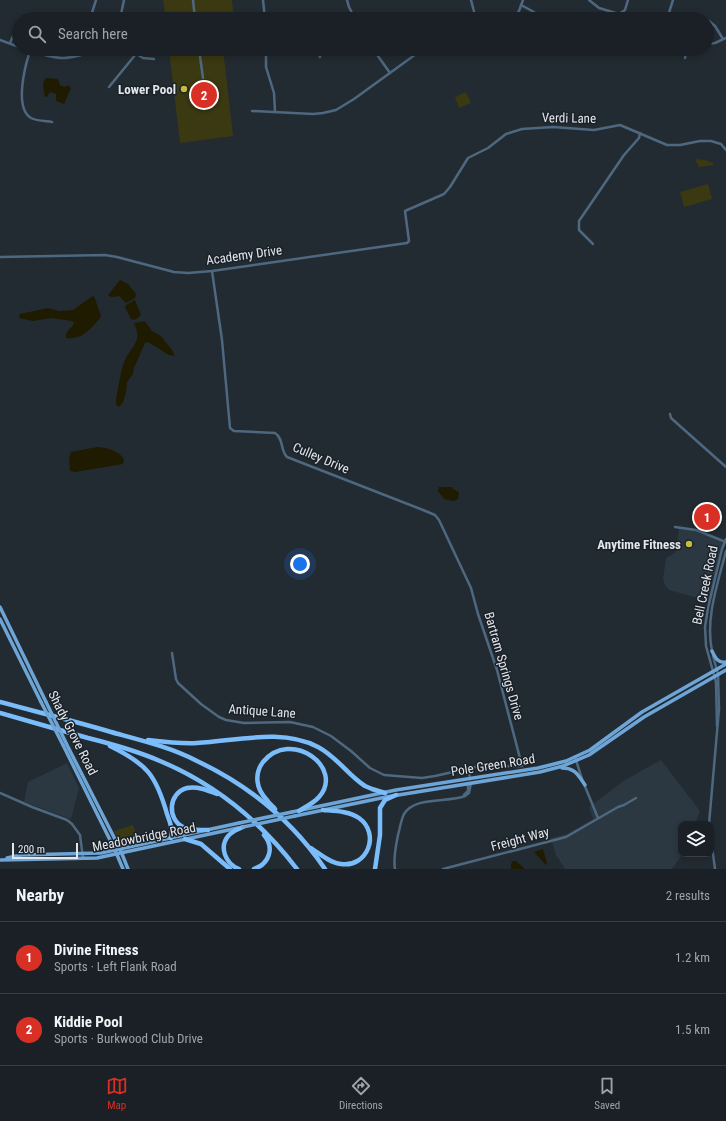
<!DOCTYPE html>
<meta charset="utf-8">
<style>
body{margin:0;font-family:"Roboto Condensed",sans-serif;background:#272d32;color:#f1f3f6}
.controls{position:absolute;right:12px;bottom:12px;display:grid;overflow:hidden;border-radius:8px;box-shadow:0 2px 6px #0003}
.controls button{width:36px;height:36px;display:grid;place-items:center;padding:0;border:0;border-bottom:1px solid #383e43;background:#1a2026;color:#f1f3f6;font:20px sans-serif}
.scale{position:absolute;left:12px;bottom:10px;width:66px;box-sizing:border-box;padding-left:4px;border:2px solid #e2e7ec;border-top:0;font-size:11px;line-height:14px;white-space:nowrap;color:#e2e7ec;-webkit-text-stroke:3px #1a2128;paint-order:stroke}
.you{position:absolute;left:300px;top:564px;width:14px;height:14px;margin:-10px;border:3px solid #fff;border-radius:50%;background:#1a73e8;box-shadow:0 0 0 6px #1a73e833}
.badge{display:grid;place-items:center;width:26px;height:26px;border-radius:50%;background:#d93025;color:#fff;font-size:13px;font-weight:700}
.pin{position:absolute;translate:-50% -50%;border:2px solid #fff;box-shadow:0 1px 4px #0006}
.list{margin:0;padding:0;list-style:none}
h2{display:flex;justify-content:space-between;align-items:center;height:52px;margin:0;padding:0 16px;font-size:17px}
h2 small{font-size:13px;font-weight:400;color:#9fa3a7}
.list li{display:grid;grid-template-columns:26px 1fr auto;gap:12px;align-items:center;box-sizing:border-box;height:72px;padding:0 16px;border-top:1px solid #383e43}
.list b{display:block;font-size:15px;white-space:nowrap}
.list p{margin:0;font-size:13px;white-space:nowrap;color:#9fa3a7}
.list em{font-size:13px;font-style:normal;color:#9fa3a7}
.icon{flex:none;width:22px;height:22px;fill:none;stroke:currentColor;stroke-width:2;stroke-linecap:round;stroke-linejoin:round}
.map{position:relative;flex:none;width:726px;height:869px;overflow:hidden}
.search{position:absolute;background:#1a2026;box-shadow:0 2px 6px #0003;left:12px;right:12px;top:12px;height:44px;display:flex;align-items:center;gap:10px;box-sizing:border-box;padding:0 14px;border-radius:22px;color:#9fa3a7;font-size:15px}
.sheet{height:196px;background:#1a2026}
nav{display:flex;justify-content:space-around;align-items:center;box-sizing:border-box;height:56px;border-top:1px solid #383e43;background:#1a2026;font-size:11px;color:#9fa3a7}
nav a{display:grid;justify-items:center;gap:2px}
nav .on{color:#d93025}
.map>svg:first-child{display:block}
.built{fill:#2b3741}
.green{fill:#3b3911}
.water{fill:#1e1b01}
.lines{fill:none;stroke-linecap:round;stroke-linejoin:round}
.minor{stroke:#4e6880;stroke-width:2.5}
.major{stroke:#6ea5d7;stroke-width:3.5}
.highway{stroke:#7abdfa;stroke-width:4.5}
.major-bridge{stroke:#6ea5d7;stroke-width:3.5}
.poi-dot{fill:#c5bc3d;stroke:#1a2128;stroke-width:1.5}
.labels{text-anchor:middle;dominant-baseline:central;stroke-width:3;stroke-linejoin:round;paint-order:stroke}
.poi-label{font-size:13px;font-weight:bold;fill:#e2e7ec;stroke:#1a2128;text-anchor:end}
.street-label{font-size:13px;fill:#e2e7ec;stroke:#1a2128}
</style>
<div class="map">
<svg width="726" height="869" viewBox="0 0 726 869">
<rect width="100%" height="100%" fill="#232b32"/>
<!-- built -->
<g class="built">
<polygon points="679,527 690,529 725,541 709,601 669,590 665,585 663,579 666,558 676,552"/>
<polygon points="661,760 700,811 695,824 681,824 681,854 683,854 672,869 565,869 556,855 551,838 567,834 593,819 589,807 625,780"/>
<polygon points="67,763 79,788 71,819 24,802 28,782"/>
</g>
<!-- green -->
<g class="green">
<polygon points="163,0 232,0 234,19 166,19"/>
<polygon points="169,49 223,49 233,136 180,143"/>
<polygon points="466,92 471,103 459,108 455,97"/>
<polygon points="695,159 705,160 713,163 713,165 699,167"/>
<polygon points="708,184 712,199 684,207 680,192"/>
<polygon points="133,825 139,842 121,845 119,843 114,831"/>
</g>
<!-- water -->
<g class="water">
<path d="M46,78L58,79L60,85L65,87L68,85L71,88L64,104L56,101V94L50,92L47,97H45C44,90 41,83 46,78Z"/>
<polygon points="120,280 128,284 136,294 135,298 126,303 119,296 111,297 108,295"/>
<path d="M94,296L101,316L100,318C91,329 82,340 66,338C65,330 72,329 74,323L72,321L51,318L33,321L19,318L20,314L48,308L59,311L73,310L91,297Z"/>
<polygon points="135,300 141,315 135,320 131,319 125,307 126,305"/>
<path d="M145,321L152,331L161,336L172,350L175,356L169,355L148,342L145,343L134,368L133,374L127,382L126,393L123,402L119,407L116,405V399C118,389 121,368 125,360C132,345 143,342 134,323Z"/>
<path d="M97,447C106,447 119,451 124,459L123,464L75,472L70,471L69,459L71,452Z"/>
<polygon points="439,487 452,487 453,489 459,492 458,499 454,501 444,499 438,491"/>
<polygon points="543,849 547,863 546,865 534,852"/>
<polygon points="513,861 516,861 525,869 511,869 511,864"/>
</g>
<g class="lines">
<!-- minor -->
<g class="minor">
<polyline points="193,0 195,19"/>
<polyline points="263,0 265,19"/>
<polyline points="347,0 349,7 355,19"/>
<polyline points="471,0 476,19"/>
<polyline points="589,0 599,8 619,14 625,10 628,0"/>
<polyline points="521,5 534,12 538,19"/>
<polyline points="65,19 69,19"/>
<polyline points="90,19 96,0"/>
<polyline points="120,19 124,0"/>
<polyline points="513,19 519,11 523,0"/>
<polyline points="667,19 673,0"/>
<polyline points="709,21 715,26 723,39"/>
<polyline points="0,40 19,47"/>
<polyline points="10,43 19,22"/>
<polyline points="707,44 715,43 726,38"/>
<path d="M26,49C59,61 67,61 100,49"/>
<polyline points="129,49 143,58 154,59"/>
<polyline points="199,49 203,78"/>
<polyline points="266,49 266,67 274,93 275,112"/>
<polyline points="317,49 320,57"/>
<polyline points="373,49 390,73"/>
<path d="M30,51C25,66 14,108 31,118C37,121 45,121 52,122"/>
<polyline points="685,58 687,49"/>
<polyline points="109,87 140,49"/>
<polyline points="252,111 313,114 323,113 336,110 354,99 423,49"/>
<polyline points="593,244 579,230 579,221 624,155 639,138 640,133"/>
<polyline points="0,257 105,255 117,257 174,272 188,273 212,271 407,243 409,241 405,211 444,194 450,187 468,158 488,148 506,134 522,129 553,127 594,130 620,125 667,145 680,145 700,141 711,141 721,144 726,150"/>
<polyline points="670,414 671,418 726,467"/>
<polyline points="675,527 696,530 726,542"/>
<path d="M712,651C705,618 718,583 726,551"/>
<path d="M172,653L176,679L178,683L201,704L219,717L226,720L244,723L290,722L313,727L331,736L351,751L370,768L384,775L422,778L435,776L475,767L522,766L497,670L478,614L471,588L439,520L435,515L423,510L287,457C280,450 284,439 275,433L234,431L230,428L222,340L212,271"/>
<polyline points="717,726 716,682 706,646 705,627 708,608 722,549 726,539"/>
<polyline points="575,757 582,779"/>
<polyline points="468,768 470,778"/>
<polyline points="584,784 598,818"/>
<polyline points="0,793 32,807 67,820 72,824 80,835 83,858"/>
<polyline points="464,795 468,791 468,784"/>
<polyline points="709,824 719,709 718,674 713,656"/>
<polyline points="711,839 715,869"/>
<path d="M395,869C393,858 396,846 398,835C400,828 401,820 404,814C415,796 448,803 465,796L469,793L471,783"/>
<polyline points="443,869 566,837 618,807 624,805 636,798"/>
</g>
<!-- major -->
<g class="major">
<polyline points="0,607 46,702"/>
<polyline points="0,619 41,702"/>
<path d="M712,651C715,657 718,664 726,662"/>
<polyline points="63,745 115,850 123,869"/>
<polyline points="69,749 120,849 128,869"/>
<path d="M562,768C575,768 578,775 585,785"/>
<polyline points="292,812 396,790 538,768 566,761 590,750 642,712 726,664"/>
<polyline points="295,816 386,797 540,772 563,766 589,755 644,717 726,670"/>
<polyline points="7,858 21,855 101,853 239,823"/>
<polyline points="0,860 97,858 238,828"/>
</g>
<!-- highway -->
<g class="highway">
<path d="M0,702C37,712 74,721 111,732C140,740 170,747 197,761C248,785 293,822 325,869"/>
<path d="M0,713C29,721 59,730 88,738C112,744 137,751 160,761C215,784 261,822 297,869"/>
<path d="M148,740C165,742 181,744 197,743C237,741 281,728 318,747C337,757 348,775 365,786L372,789L385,793"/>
<path d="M110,746C147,764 156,775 167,814C170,822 173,830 171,838"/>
<path d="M275,809C273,806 269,804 267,800C256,789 254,774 263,762C291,728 345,768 319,797C314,803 305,807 299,811"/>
<path d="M208,830C200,830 191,830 183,827C167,819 168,793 187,788C197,786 207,790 217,794"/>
<polyline points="185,839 201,844 230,869"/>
<path d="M311,848C320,854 330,863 341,864C367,868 381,834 359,818C349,811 335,811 323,810"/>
<path d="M239,869C226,864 218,847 229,835C233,831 238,829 243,827"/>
<path d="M254,869C269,864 275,848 264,835"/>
<polyline points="375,869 380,835 380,808 385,800 396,795"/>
</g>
<!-- major-bridge -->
<g class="major-bridge">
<polyline points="41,702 63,745"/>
<polyline points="46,702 69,749"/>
<polyline points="239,823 292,812"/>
<polyline points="243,827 295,816"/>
</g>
</g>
<!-- markers -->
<g class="poi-dot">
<circle cx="184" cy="89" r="4"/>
<circle cx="689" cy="544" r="4"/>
</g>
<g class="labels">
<!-- poi labels -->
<g class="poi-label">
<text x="176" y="89">Lower Pool</text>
<text x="681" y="544">Anytime Fitness</text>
</g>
<!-- street labels -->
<g class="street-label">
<text transform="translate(569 118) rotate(1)">Verdi Lane</text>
<text transform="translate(244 255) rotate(-8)">Academy Drive</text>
<text transform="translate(321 458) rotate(23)">Culley Drive</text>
<text transform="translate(705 585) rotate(-78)">Bell Creek Road</text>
<text transform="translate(504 666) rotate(74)">Bartram Springs Drive</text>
<text transform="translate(262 711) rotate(4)">Antique Lane</text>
<text transform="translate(73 733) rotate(63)">Shady Grove Road</text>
<text transform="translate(493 765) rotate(-9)">Pole Green Road</text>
<text transform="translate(144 837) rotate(-11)">Meadowbridge Road</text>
<text transform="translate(520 839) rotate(-15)">Freight Way</text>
</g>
</g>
</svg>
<div class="controls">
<button><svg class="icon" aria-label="layers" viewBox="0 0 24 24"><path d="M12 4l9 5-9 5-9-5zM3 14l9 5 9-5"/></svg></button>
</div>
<div class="scale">200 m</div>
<div class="you"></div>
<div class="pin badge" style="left:707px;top:517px">1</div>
<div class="pin badge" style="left:204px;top:95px">2</div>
<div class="search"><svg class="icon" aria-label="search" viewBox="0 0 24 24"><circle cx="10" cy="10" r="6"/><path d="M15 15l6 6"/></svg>Search here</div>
</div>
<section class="sheet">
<h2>Nearby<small>2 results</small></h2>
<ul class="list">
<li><span class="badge">1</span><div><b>Divine Fitness</b><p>Sports · Left Flank Road</p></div><em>1.2 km</em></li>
<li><span class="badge">2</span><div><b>Kiddie Pool</b><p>Sports · Burkwood Club Drive</p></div><em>1.5 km</em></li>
</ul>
</section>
<nav>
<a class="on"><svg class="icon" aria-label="map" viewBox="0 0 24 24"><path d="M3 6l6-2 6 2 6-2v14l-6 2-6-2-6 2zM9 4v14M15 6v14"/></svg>Map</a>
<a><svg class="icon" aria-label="directions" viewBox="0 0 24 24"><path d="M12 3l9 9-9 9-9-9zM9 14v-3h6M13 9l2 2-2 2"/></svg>Directions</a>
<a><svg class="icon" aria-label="saved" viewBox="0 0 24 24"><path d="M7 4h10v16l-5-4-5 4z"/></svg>Saved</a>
</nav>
